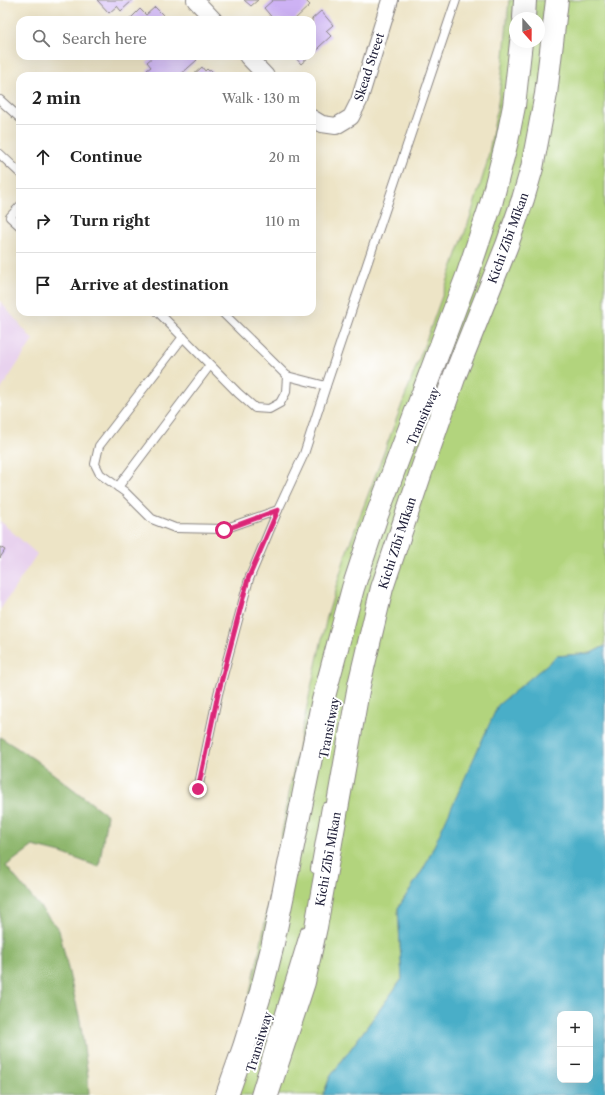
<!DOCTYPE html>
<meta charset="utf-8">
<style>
body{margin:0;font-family:"Libre Caslon Text",serif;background:#f6f6f6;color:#222}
.controls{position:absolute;right:12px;bottom:12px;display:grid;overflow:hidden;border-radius:8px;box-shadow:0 4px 16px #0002}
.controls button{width:36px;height:36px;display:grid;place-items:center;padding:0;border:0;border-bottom:1px solid #e0e0e0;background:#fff;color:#222;font:20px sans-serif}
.compass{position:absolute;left:509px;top:12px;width:36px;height:36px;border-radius:50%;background:#fff;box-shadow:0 4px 16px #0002;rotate:159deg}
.stop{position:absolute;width:12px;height:12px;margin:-9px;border:3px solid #db2777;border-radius:50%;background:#fff}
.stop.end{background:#db2777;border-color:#fff;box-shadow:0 1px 4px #0008}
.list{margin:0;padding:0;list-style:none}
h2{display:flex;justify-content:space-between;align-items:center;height:52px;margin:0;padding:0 16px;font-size:17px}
h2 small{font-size:13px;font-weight:400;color:#767676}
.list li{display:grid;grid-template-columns:26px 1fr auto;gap:12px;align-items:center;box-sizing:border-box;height:64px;padding:0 16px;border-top:1px solid #e0e0e0}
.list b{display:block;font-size:15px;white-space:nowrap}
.list em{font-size:13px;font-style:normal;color:#767676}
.icon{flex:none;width:22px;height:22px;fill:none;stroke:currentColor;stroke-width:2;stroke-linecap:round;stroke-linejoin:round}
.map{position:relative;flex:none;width:605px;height:1095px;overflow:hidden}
.search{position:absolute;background:#fff;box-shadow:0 4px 16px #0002;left:16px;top:16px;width:300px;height:44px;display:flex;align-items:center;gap:10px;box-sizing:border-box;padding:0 14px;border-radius:12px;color:#767676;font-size:15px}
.panel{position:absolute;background:#fff;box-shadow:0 4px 16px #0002;left:16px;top:72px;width:300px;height:244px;border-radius:12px}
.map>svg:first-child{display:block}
.built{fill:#e8d2ee}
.green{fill:#b2d47d;stroke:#6a7b5c;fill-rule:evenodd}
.forest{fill:#8db66c;stroke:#586c54}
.water{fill:#49aec8;stroke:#366882;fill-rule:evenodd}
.building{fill:#cdb2f4}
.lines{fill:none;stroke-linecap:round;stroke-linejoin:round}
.lane-casing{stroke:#888380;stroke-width:10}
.street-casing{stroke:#888380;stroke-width:18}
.highway-casing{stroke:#888380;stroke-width:24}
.lane{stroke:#fff;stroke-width:8}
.street{stroke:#fff;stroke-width:16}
.highway{stroke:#fff;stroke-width:22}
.route{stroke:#db2777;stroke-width:5}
.labels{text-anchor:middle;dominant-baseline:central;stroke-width:4;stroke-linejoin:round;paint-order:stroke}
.street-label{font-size:12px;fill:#22223b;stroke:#fff}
</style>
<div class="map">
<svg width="605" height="1095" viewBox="0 0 605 1095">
<rect width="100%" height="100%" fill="#fff"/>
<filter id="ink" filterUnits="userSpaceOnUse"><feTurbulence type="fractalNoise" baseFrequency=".025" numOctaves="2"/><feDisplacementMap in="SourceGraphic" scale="8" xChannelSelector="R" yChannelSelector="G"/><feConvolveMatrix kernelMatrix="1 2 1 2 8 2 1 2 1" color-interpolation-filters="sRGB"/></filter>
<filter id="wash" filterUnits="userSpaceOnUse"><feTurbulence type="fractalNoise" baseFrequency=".012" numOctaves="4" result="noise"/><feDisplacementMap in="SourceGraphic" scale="16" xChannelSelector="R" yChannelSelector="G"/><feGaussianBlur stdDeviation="0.9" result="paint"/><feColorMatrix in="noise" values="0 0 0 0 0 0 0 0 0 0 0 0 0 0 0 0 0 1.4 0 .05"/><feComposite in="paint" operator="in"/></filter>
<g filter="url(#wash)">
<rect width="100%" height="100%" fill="#ede4c6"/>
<!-- built -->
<g class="built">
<polygon points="0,301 33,340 0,391"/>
<polygon points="0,521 37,554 0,610"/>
</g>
<!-- green -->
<path class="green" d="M509,0H605V646L591,653L557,656L424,868L398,908L402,979L330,1077L323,1095H218L246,1009L259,954L294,768L313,678L327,617L347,551L431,327L470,218L487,163L497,110L504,57ZM515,18H539V42H515Z"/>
<!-- forest -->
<polygon class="forest" points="0,737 34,759 107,815 99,867 61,853 33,846 6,866 59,930 80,1020 88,1076 89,1095 0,1095"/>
<!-- water -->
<path class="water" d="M605,646V1095H323L330,1077L402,979L398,908L424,868L498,705L557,656L591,653ZM560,1014H590V1080H560Z"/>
<g id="blocks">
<!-- building -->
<g class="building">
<polygon points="97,0 133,0 121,11 117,6 109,13"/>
<polygon points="244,0 258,0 251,6"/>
<polygon points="273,0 305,0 310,5 294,20 289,19 288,20 274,20 264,8"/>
<polygon points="155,7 163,15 159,20 129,20 140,9 146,15"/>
<polygon points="321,11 333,25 326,31 331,36 319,47 320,48 312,54 312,19"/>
<polygon points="154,56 193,56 197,60 179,76 152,76 147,70 151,67 147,62"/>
<polygon points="294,56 310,56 301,64"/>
<polygon points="202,67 205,71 207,69 209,71 211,70 216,76 192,76"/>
<polygon points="0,547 5,550 0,558"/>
</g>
</g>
</g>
<g filter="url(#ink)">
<use href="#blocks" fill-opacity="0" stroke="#888380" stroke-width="1"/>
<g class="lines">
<!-- lane casing -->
<g class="lane-casing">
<g id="lane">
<polyline points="0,100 20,118"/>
<polyline points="0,154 20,173"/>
<polyline points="20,206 10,217 20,226"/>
<polyline points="158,312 238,393 255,408 269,409 280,403 286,392 287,376"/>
<polyline points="222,312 287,376 326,386 456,0"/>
<polyline points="183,337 99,446 95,464 100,474 125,492 152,519 175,528 224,529 278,510 249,579 218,694 198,789"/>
<polyline points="118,487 210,365"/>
<polyline points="278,510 304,454 326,386"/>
<polyline points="315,869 326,807"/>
<polyline points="255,1095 305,931"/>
</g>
</g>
<!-- street casing -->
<g class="street-casing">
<g id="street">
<polyline points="195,0 214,20"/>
<polyline points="247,56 266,76"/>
<polyline points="312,118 322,124 336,126 351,117 359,101 390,0"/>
</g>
</g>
<!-- highway casing -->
<g class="highway-casing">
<g id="highway">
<polyline points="524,18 525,0"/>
<polyline points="227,1095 244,1047 261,992 272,948 322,704 353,588 377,515 467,276 491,204 507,141 514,106 521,42"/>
<polyline points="267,1095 304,982 316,927 359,685 382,588 421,472 455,375 507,245 523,199 532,168 546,94 557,0"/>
</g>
</g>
<!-- lane -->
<use href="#lane" class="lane"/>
<!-- street -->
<use href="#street" class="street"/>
<!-- highway -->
<use href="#highway" class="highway"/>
</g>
</g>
<g class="lines" filter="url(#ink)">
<!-- route -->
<polyline class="route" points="198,789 218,694 248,579 278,510 224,530"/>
</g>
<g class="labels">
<!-- street labels -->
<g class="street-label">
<text transform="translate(369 67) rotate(-72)">Skead Street</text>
<text transform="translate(508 238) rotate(-70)">Kichi Zībī Mīkan</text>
<text transform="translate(423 416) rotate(-66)">Transitway</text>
<text transform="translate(397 543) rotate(-72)">Kichi Zībī Mīkan</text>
<text transform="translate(329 728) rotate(-79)">Transitway</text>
<text transform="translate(328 859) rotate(-80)">Kichi Zībī Mīkan</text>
<text transform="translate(259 1042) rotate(-73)">Transitway</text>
</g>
</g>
</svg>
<div class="controls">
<button>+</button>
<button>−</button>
</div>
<svg class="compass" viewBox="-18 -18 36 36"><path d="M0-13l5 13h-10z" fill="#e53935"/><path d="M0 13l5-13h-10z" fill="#767676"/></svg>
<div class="stop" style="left:224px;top:530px"></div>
<div class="stop end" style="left:198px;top:789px"></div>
<div class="search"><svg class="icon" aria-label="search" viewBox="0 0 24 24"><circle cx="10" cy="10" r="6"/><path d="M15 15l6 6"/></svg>Search here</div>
<section class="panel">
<h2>2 min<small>Walk · 130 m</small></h2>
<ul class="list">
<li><svg class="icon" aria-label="ahead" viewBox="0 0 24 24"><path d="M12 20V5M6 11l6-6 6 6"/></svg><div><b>Continue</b></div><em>20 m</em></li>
<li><svg class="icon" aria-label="right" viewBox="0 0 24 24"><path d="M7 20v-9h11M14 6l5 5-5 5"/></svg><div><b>Turn right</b></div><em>110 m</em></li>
<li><svg class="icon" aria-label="arrive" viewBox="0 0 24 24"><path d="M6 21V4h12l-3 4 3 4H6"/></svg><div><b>Arrive at destination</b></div></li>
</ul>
</section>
</div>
